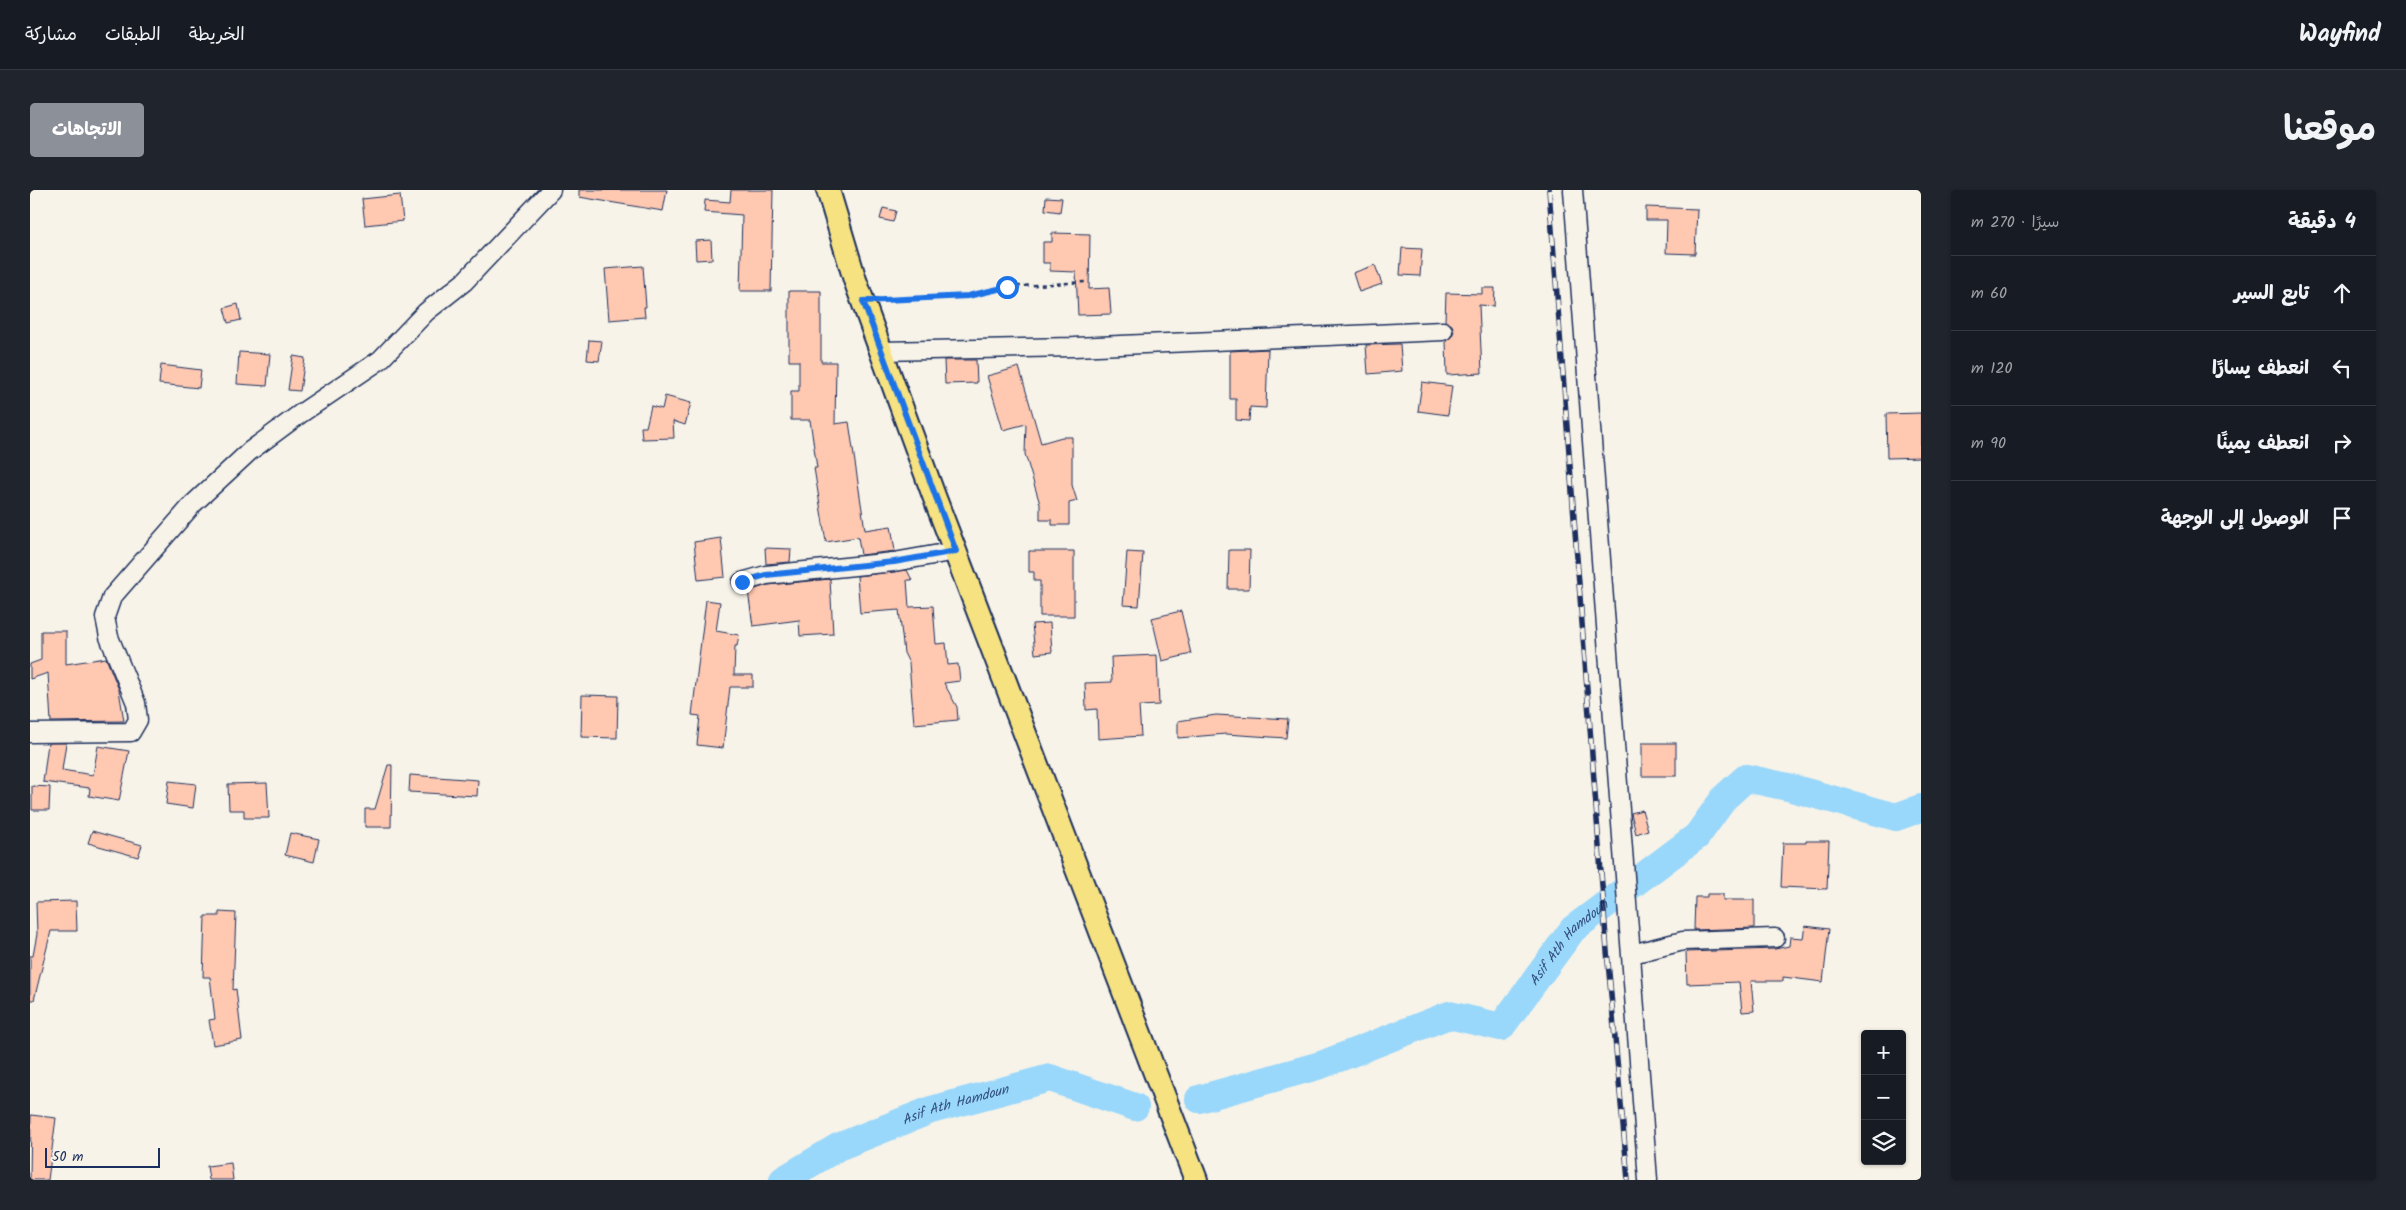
<!DOCTYPE html>
<html lang="ar">
<meta charset="utf-8">
<style>
body{margin:0;font-family:Kalam,"Playpen Sans Arabic",sans-serif;background:#20242c;color:#f1f3f6;direction:rtl}
.controls{position:absolute;right:15px;bottom:15px;display:grid;overflow:hidden;border-radius:5px;box-shadow:0 1px 4px #0004}
.controls button{width:45px;height:45px;display:grid;place-items:center;padding:0;border:0;border-bottom:1px solid #363941;background:#171b24;color:#f1f3f6;font:25px sans-serif}
.scale{position:absolute;left:15px;bottom:12px;width:115px;box-sizing:border-box;padding-left:5px;border:2px solid #1b2f5e;border-top:0;font-size:14px;line-height:18px;white-space:nowrap;color:#1b2f5e;-webkit-text-stroke:4px #f7f3e8;paint-order:stroke}
.stop{position:absolute;width:15px;height:15px;margin:-11px;border:4px solid #1a73e8;border-radius:50%;background:#fff}
.stop.end{background:#1a73e8;border-color:#fff;box-shadow:0 1px 5px #0008}
.list{margin:0;padding:0;list-style:none}
h2{display:flex;justify-content:space-between;align-items:center;height:65px;margin:0;padding:0 20px;font-size:21px}
h2 small{font-size:16px;font-weight:400;color:#9ea1a6}
.list li{display:grid;grid-template-columns:32px 1fr auto;gap:15px;align-items:center;box-sizing:border-box;height:75px;padding:0 20px;border-top:1px solid #363941}
.list b{display:block;font-size:19px;white-space:nowrap}
.list em{font-size:16px;font-style:normal;color:#9ea1a6}
.icon{flex:none;width:28px;height:28px;fill:none;stroke:currentColor;stroke-width:2;stroke-linecap:round;stroke-linejoin:round}
.map{position:relative;flex:none;width:1891px;height:990px;overflow:hidden;direction:ltr;border-radius:5px}
header{display:flex;align-items:center;gap:30px;box-sizing:border-box;height:70px;padding:0 25px;background:#171b24;border-bottom:1px solid #363941}
header strong{font-size:24px}
nav{display:flex;gap:28px;margin-inline-start:auto;font-size:18px}
.intro{display:flex;align-items:center;justify-content:space-between;box-sizing:border-box;height:120px;padding:0 30px}
h1{margin:0;font-size:35px}
.button{padding:12px 22px;border-radius:5px;background:#8c9099;color:#fff;font-size:18px;font-weight:700}
main{display:flex;gap:30px;padding:0 30px}
aside{flex:1;background:#171b24;border-radius:5px;box-shadow:0 1px 4px #0004}
.map>svg:first-child{display:block}
.lines{fill:none;stroke-linecap:round;stroke-linejoin:round}
.river{stroke:#99d7fb;stroke-width:28}
.building{fill:#ffc8b1;stroke:#1b2f5e}
.minor-casing{stroke:#1b2f5e;stroke-width:21}
.major-casing{stroke:#1b2f5e;stroke-width:26}
.path{stroke:#1b2f5e;stroke-width:2.5;stroke-dasharray:4 4;stroke-linecap:butt}
.minor{stroke:#f7f3e8;stroke-width:18}
.major{stroke:#f6e281;stroke-width:22}
.rail-casing{stroke:#1b2f5e;stroke-width:5.5}
.rail{stroke:#f7f3e8;stroke-width:4;stroke-dasharray:11;stroke-linecap:butt}
.route{stroke:#1a73e8;stroke-width:6}
.labels{text-anchor:middle;dominant-baseline:central;stroke-width:5;stroke-linejoin:round;paint-order:stroke}
.water-label{font-size:14px;font-style:italic;fill:#34517d;stroke:#f7f3e8}
</style>
<header>
<strong>Wayfind</strong>
<nav><a>الخريطة</a><a>الطبقات</a><a>مشاركة</a></nav>
</header>
<div class="intro"><h1>موقعنا</h1><a class="button">الاتجاهات</a></div>
<main>
<aside>
<h2>4 دقيقة<small>سيرًا · 270 m</small></h2>
<ul class="list">
<li><svg class="icon" aria-label="ahead" viewBox="0 0 24 24"><path d="M12 20V5M6 11l6-6 6 6"/></svg><div><b>تابع السير</b></div><em>60 m</em></li>
<li><svg class="icon" aria-label="left" viewBox="0 0 24 24"><path d="M17 20v-9H6M10 6l-5 5 5 5"/></svg><div><b>انعطف يسارًا</b></div><em>120 m</em></li>
<li><svg class="icon" aria-label="right" viewBox="0 0 24 24"><path d="M7 20v-9h11M14 6l5 5-5 5"/></svg><div><b>انعطف يمينًا</b></div><em>90 m</em></li>
<li><svg class="icon" aria-label="arrive" viewBox="0 0 24 24"><path d="M6 21V4h12l-3 4 3 4H6"/></svg><div><b>الوصول إلى الوجهة</b></div></li>
</ul>
</aside>
<div class="map">
<svg width="1891" height="990" viewBox="0 0 1891 990">
<rect width="100%" height="100%" fill="#f7f3e8"/>
<filter id="ink" filterUnits="userSpaceOnUse"><feTurbulence type="fractalNoise" baseFrequency=".02" numOctaves="2"/><feDisplacementMap in="SourceGraphic" scale="10" xChannelSelector="R" yChannelSelector="G"/><feConvolveMatrix kernelMatrix="1 2 1 2 8 2 1 2 1" color-interpolation-filters="sRGB"/></filter>
<g filter="url(#ink)">
<g class="lines">
<!-- river -->
<g class="river">
<path id="s1" d="M1169,909L1291,875L1419,825L1471,837L1543,739L1667,646L1695,607L1716,588L1758,597L1866,627L1891,618"/>
<path id="s2" d="M753,990L808,957L901,920L1020,888L1105,917"/>
</g>
</g>
<!-- building -->
<g class="building">
<polygon points="549,0 637,0 633,21 549,7"/>
<polygon points="701,0 743,0 741,101 710,101 712,25 674,22 675,10 700,12"/>
<polygon points="370,5 373,31 335,35 332,9"/>
<polygon points="1016,7 1032,8 1030,22 1015,20"/>
<polygon points="1616,17 1667,19 1665,64 1636,63 1637,30 1616,30"/>
<polygon points="853,18 866,21 863,32 850,29"/>
<polygon points="1022,43 1060,44 1059,99 1079,98 1081,124 1048,125 1046,82 1020,81 1020,73 1013,73 1013,52 1022,52"/>
<polygon points="681,50 682,69 666,70 665,51"/>
<polygon points="1372,58 1392,59 1390,86 1370,85"/>
<polygon points="1345,75 1352,94 1329,102 1323,83"/>
<polygon points="613,76 616,117 614,117 615,127 579,130 575,79"/>
<polygon points="1452,98 1465,98 1464,116 1449,115 1452,183 1417,185 1416,151 1422,146 1424,141 1422,135 1415,131 1416,103 1452,104"/>
<polygon points="759,101 791,101 791,172 806,172 805,234 819,232 835,340 861,336 865,361 831,365 828,347 796,352 784,278 787,278 780,230 761,230 761,201 769,201 769,171 759,171"/>
<polygon points="208,114 211,130 198,133 194,118"/>
<polygon points="559,150 572,151 569,171 557,170"/>
<polygon points="1370,154 1372,181 1338,184 1336,155"/>
<polygon points="1238,159 1236,218 1220,217 1219,231 1206,230 1206,209 1200,209 1200,161"/>
<polygon points="209,162 240,164 237,196 207,194"/>
<polygon points="263,166 275,168 270,201 258,200"/>
<polygon points="914,170 946,170 947,193 915,194"/>
<polygon points="131,175 171,180 169,198 129,194"/>
<polygon points="989,177 1011,253 1032,247 1042,247 1042,295 1047,311 1039,313 1039,335 1022,335 1022,330 1010,330 1010,314 995,264 996,234 973,240 957,186"/>
<polygon points="1392,192 1422,196 1418,225 1388,221"/>
<polygon points="635,206 661,213 655,235 643,231 644,248 612,249 611,237 616,237 621,216 632,219"/>
<polygon points="1891,223 1891,267 1857,268 1856,224"/>
<polygon points="691,348 695,387 668,390 664,352"/>
<polygon points="735,358 761,359 760,372 736,374"/>
<polygon points="1199,360 1220,360 1219,399 1198,399"/>
<polygon points="999,361 1044,361 1044,426 1010,426 1010,391 1004,391 1004,382 999,382"/>
<polygon points="1097,362 1113,363 1109,416 1093,415"/>
<polygon points="877,380 882,390 877,390 879,417 903,416 906,454 916,453 918,475 928,474 930,491 914,493 927,517 928,530 884,534 879,473 874,463 869,420 830,423 827,386"/>
<polygon points="800,389 803,444 770,446 769,430 723,436 718,401 738,395"/>
<polygon points="676,410 690,412 686,441 709,445 707,456 705,456 704,485 723,485 723,497 700,497 693,558 667,555 670,526 662,525"/>
<polygon points="1151,421 1161,464 1132,471 1122,428"/>
<polygon points="1020,433 1022,462 1005,464 1002,434"/>
<polygon points="11,441 36,441 36,474 76,468 89,500 94,531 21,532 18,483 0,489 0,474 11,470"/>
<polygon points="1127,465 1129,515 1109,516 1111,546 1068,549 1067,519 1056,520 1055,493 1082,492 1081,467"/>
<polygon points="552,505 588,506 587,548 551,547"/>
<polygon points="1186,525 1258,529 1256,548 1196,544 1148,548 1148,531"/>
<polygon points="18,553 36,553 32,580 63,585 68,556 99,561 89,611 59,606 60,598 13,592"/>
<rect x="1612" y="553" width="34" height="33"/>
<polygon points="358,575 362,575 361,637 335,637 335,619 345,619"/>
<polygon points="380,585 448,590 447,606 379,602"/>
<polygon points="139,591 166,594 163,618 136,614"/>
<polygon points="237,593 239,628 214,628 214,620 199,620 198,594"/>
<polygon points="2,596 20,597 19,620 2,620"/>
<polygon points="1612,620 1618,640 1606,644 1601,623"/>
<polygon points="62,641 112,655 108,667 58,653"/>
<polygon points="260,643 289,649 284,672 255,665"/>
<polygon points="1776,651 1799,651 1797,699 1751,697 1753,653 1776,653"/>
<polygon points="1677,704 1693,704 1693,710 1724,710 1724,738 1664,740 1665,707 1677,707"/>
<polygon points="46,711 47,741 21,741 4,810 0,810 0,766 3,766 7,744 6,712"/>
<polygon points="189,722 206,723 203,800 206,799 212,850 183,855 179,830 185,829 180,787 173,787 175,726 189,726"/>
<polygon points="1775,736 1799,739 1793,792 1753,787 1753,791 1721,791 1724,821 1712,822 1709,792 1657,794 1656,762 1745,759 1759,756 1760,747 1773,748"/>
<polygon points="1,925 26,928 18,990 0,990"/>
<polygon points="201,973 203,990 179,990 177,976"/>
</g>
<g class="lines">
<!-- minor casing -->
<g class="minor-casing">
<g id="minor">
<polyline points="1543,0 1618,990"/>
<polyline points="852,161 1044,157 1413,141"/>
<polyline points="712,392 736,385 864,372 926,361"/>
<polyline points="0,543 101,542 108,530 106,513 79,447 75,427 82,407 163,314 220,261 270,224 350,170 396,122 434,92 521,0"/>
<polyline points="1602,764 1653,751 1745,748"/>
</g>
</g>
<!-- major casing -->
<g class="major-casing">
<polyline id="major" points="798,0 825,90 904,306 1166,990"/>
</g>
<!-- path -->
<polyline class="path" points="852,110 938,106 977,97 1055,92"/>
<!-- minor -->
<use href="#minor" class="minor"/>
<!-- major -->
<use href="#major" class="major"/>
<!-- rail casing -->
<g class="rail-casing">
<polyline id="rail" points="1519,0 1577,761 1598,990"/>
</g>
<!-- rail -->
<use href="#rail" class="rail"/>
</g>
</g>
<g class="lines" filter="url(#ink)">
<!-- route -->
<polyline class="route" points="712,392 736,385 864,372 926,361 833,111 938,106 977,97"/>
</g>
<g class="labels">
<!-- water labels -->
<g class="water-label">
<text stroke="none"><textPath href="#s1" startOffset="426">Asif Ath Hamdoun</textPath></text>
<text stroke="none"><textPath href="#s2" startOffset="189">Asif Ath Hamdoun</textPath></text>
</g>
</g>
</svg>
<div class="controls">
<button>+</button>
<button>−</button>
<button><svg class="icon" aria-label="layers" viewBox="0 0 24 24"><path d="M12 4l9 5-9 5-9-5zM3 14l9 5 9-5"/></svg></button>
</div>
<div class="scale">50 m</div>
<div class="stop" style="left:977px;top:97px"></div>
<div class="stop end" style="left:712px;top:392px"></div>
</div>
</main>
